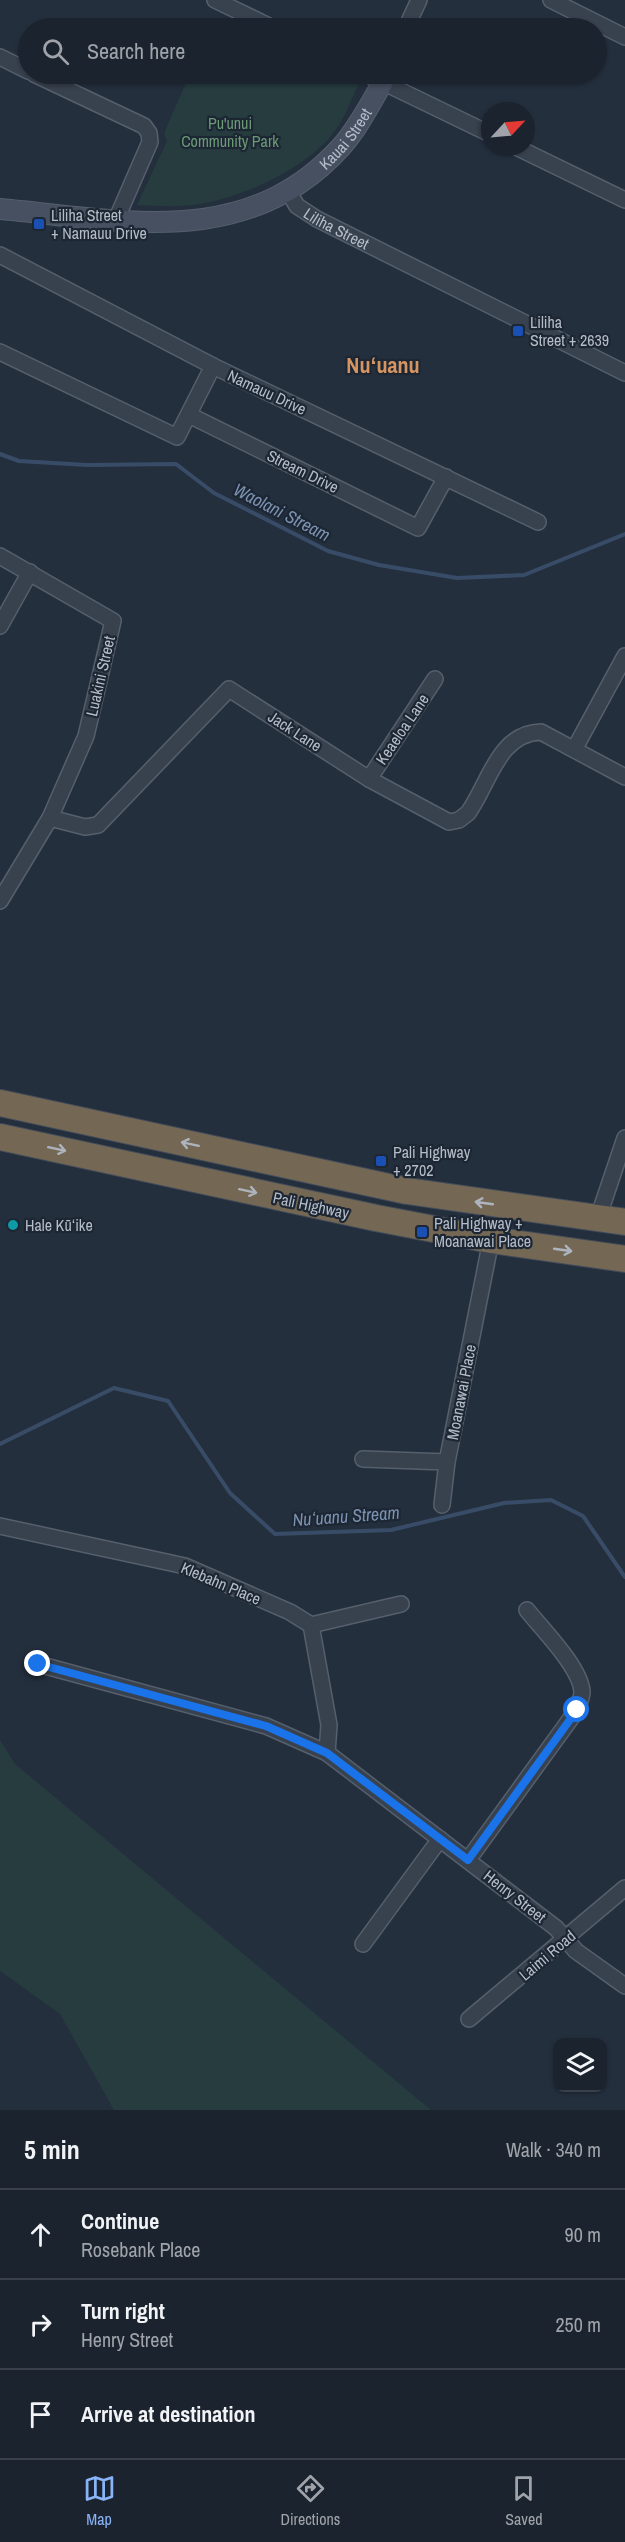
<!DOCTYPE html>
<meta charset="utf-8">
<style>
body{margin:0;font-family:"Archivo Narrow",sans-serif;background:#282f3a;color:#f1f3f6}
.controls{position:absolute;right:18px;bottom:18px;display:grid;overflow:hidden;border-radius:12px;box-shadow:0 2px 4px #0004}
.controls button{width:54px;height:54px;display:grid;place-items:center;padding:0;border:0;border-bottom:2px solid #39404a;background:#1b232e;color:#f1f3f6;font:30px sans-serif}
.compass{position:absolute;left:481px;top:102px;width:54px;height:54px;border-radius:50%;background:#1b232e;box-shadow:0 2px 4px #0004;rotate:64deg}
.stop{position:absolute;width:18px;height:18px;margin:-14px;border:4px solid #1a73e8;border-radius:50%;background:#fff}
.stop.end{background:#1a73e8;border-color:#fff;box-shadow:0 2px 6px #0008}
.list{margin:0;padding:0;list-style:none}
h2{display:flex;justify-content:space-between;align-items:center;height:78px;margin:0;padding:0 24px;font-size:26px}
h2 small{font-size:20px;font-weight:400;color:#a0a4aa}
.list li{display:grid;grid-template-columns:39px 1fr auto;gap:18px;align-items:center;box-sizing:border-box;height:90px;padding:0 24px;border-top:2px solid #39404a}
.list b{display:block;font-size:22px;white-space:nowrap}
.list p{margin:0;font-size:20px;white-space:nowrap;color:#a0a4aa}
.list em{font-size:20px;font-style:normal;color:#a0a4aa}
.icon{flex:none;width:33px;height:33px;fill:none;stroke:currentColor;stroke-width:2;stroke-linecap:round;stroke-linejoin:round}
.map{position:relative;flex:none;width:625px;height:2110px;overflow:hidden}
.search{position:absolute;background:#1b232e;box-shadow:0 2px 4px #0004;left:18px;right:18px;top:18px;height:66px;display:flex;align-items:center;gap:15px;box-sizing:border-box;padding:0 21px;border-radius:33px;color:#a0a4aa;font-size:22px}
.sheet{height:348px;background:#1b232e}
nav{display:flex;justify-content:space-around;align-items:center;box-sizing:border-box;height:84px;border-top:2px solid #39404a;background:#1b232e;font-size:16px;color:#a0a4aa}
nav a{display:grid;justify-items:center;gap:3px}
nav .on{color:#8ab4f8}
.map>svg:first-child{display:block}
.green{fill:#263c3f}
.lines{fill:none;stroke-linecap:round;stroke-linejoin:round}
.stream{stroke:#394c67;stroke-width:4}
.street-casing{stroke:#565f6c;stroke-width:18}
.secondary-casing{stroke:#565f6c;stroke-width:22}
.highway-casing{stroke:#434c59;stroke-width:28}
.street{stroke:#38414e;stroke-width:15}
.secondary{stroke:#465061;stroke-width:20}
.highway{stroke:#746855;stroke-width:26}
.oneway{stroke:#aeb4bd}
.route{stroke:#1a73e8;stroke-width:8}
.transit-dot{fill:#1a4fb4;stroke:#1d2633;stroke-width:2}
.culture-dot{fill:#0f9aa8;stroke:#1d2633;stroke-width:2}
.labels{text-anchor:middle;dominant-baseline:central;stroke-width:4.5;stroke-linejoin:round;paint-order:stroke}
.park-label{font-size:16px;fill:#6b9a76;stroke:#1d2633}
.street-label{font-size:16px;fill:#b4bcc9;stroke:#1d2633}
.poi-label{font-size:16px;fill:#b4bcc9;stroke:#1d2633;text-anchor:start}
.water-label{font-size:18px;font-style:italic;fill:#7c92b1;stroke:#1d2633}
.district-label{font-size:22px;font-weight:bold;fill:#d59563;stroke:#1d2633}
</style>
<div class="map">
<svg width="625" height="2110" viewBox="0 0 625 2110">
<rect width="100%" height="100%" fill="#242f3e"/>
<!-- green -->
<g class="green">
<path d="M190,74H338L359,84C352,97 347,112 339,125C313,167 239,200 192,205C174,207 156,206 137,205L167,141L164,133Z"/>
<polygon points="0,1740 15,1764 431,2110 114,2110 60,2014 0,1971"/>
</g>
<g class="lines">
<!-- stream -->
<g class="stream">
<polyline points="0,454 19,461 87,465 176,464 214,493 328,551 379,565 457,578 524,575 625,534"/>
<polyline points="0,1444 114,1388 168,1401 230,1493 275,1534 391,1530 504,1503 551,1500 583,1516 625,1577"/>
</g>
<!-- street casing -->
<g class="street-casing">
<g id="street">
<polyline points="215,0 273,28"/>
<polyline points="551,0 625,37"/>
<polyline points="406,28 419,0"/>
<polyline points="0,57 28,71"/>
<polyline points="34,74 144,126 149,133 150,142 116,220"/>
<polyline points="366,74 490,134"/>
<polyline points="516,147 625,200"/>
<path id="s1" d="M288,191L297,206L317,219L625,373"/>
<polyline points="0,255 213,366 538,522"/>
<polyline points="0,352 177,437 213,366"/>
<polyline points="189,415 418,528 446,477"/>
<polyline points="0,556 113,621 86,736 50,818"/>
<polyline points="0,626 30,572"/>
<polyline points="575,748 625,656"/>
<polyline points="369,779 435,679"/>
<path d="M0,901L50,818L85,827L98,825L229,689L369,779L449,822L459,820L468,813C489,784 498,733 541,732L625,777"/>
<polyline points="598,1218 625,1138"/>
<polyline points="363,1459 447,1462 491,1240"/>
<polyline points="442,1505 447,1462"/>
<polyline points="0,1526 185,1566 290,1612 311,1625 329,1725 327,1753"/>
<polyline points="311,1625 401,1604"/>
<polyline points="38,1664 266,1726 327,1753 556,1928 576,1951 625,1986"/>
<path d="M468,1860L577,1710C578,1705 582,1698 582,1692C581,1668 542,1629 527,1610"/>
<polyline points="363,1944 440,1839"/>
<polyline points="469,2019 625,1888"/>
</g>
</g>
<!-- secondary casing -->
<g class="secondary-casing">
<g id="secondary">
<path id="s2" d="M0,209C122,220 247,251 341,147C358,128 370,104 383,82"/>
</g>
</g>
<!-- highway casing -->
<g class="highway-casing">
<g id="highway">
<polyline points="0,1103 407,1191 625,1222"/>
<polyline points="0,1137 376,1218 491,1240 625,1259"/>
</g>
</g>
<!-- street -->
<use href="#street" class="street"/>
<!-- secondary -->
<use href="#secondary" class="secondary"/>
<!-- highway -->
<use href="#highway" class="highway"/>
</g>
<!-- one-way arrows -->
<defs><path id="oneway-shaft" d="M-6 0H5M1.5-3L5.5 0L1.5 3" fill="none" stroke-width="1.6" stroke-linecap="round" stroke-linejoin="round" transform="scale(1.5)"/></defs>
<g class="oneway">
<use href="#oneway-shaft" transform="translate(190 1144) rotate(-168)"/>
<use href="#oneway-shaft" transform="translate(57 1149) rotate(12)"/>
<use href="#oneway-shaft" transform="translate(248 1191) rotate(12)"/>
<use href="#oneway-shaft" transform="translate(484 1203) rotate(-172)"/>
<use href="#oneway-shaft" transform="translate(563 1250) rotate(8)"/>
</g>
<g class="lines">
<!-- route -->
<polyline class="route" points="38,1664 266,1726 327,1753 468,1860 577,1710"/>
</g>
<!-- markers -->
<g class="transit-dot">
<rect x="33" y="218" width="12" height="12" rx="3"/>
<rect x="512" y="325" width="12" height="12" rx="3"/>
<rect x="375" y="1155" width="12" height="12" rx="3"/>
<rect x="416" y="1226" width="12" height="12" rx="3"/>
</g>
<circle class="culture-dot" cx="13" cy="1225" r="6"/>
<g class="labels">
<!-- park labels -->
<g class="park-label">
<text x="230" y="123">Pu'unui<tspan x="230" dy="18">Community Park</tspan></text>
</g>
<!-- street labels -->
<g class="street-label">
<text stroke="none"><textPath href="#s2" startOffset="372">Kauai Street</textPath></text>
<text stroke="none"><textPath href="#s1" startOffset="63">Liliha Street</textPath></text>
<text transform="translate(267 392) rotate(25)">Namauu Drive</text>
<text transform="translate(303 471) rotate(26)">Stream Drive</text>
<text transform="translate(100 676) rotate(-77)">Luakini Street</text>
<text transform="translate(402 729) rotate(-56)">Keaeloa Lane</text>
<text transform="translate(295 731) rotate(33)">Jack Lane</text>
<text transform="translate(311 1205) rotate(12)">Pali Highway</text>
<text transform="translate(461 1392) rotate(-79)">Moanawai Place</text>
<text transform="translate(221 1583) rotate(23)">Klebahn Place</text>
<text transform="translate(515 1896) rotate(38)">Henry Street</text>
<text transform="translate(547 1955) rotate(-40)">Laimi Road</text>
</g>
<!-- poi labels -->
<g class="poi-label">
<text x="51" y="215">Liliha Street<tspan x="51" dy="18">+ Namauu Drive</tspan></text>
<text x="530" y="322">Liliha<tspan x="530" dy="18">Street + 2639</tspan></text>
<text x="393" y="1152">Pali Highway<tspan x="393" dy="18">+ 2702</tspan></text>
<text x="434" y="1223">Pali Highway +<tspan x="434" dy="18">Moanawai Place</tspan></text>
<text x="25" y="1225">Hale Kūʻike</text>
</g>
<!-- water labels -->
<g class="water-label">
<text transform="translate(282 512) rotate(27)">Waolani Stream</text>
<text transform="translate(346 1516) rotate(-4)">Nuʻuanu Stream</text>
</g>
<!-- district labels -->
<g class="district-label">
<text x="383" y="365">Nuʻuanu</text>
</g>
</g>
</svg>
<div class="controls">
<button><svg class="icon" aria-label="layers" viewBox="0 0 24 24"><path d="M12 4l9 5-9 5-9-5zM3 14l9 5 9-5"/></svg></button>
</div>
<svg class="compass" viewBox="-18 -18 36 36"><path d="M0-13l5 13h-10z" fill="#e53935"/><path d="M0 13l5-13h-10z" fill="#a0a4aa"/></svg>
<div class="stop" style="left:577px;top:1710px"></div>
<div class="stop end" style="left:38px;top:1664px"></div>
<div class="search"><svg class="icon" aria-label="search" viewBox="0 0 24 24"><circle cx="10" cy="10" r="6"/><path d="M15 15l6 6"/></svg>Search here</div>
</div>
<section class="sheet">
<h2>5 min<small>Walk · 340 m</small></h2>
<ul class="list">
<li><svg class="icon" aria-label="ahead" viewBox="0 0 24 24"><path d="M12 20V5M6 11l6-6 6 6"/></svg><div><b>Continue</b><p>Rosebank Place</p></div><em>90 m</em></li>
<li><svg class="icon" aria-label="right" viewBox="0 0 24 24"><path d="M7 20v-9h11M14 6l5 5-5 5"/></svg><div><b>Turn right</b><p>Henry Street</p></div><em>250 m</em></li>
<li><svg class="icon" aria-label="arrive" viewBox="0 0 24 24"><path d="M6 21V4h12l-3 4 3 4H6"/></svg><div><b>Arrive at destination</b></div></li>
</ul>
</section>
<nav>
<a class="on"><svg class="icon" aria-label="map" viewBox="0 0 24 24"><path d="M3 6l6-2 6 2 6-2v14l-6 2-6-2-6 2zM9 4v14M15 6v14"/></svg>Map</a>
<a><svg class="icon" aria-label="directions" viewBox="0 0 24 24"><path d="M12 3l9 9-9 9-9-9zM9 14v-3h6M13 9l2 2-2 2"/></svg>Directions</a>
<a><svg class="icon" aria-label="saved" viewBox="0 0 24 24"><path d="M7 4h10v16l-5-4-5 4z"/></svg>Saved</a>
</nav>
